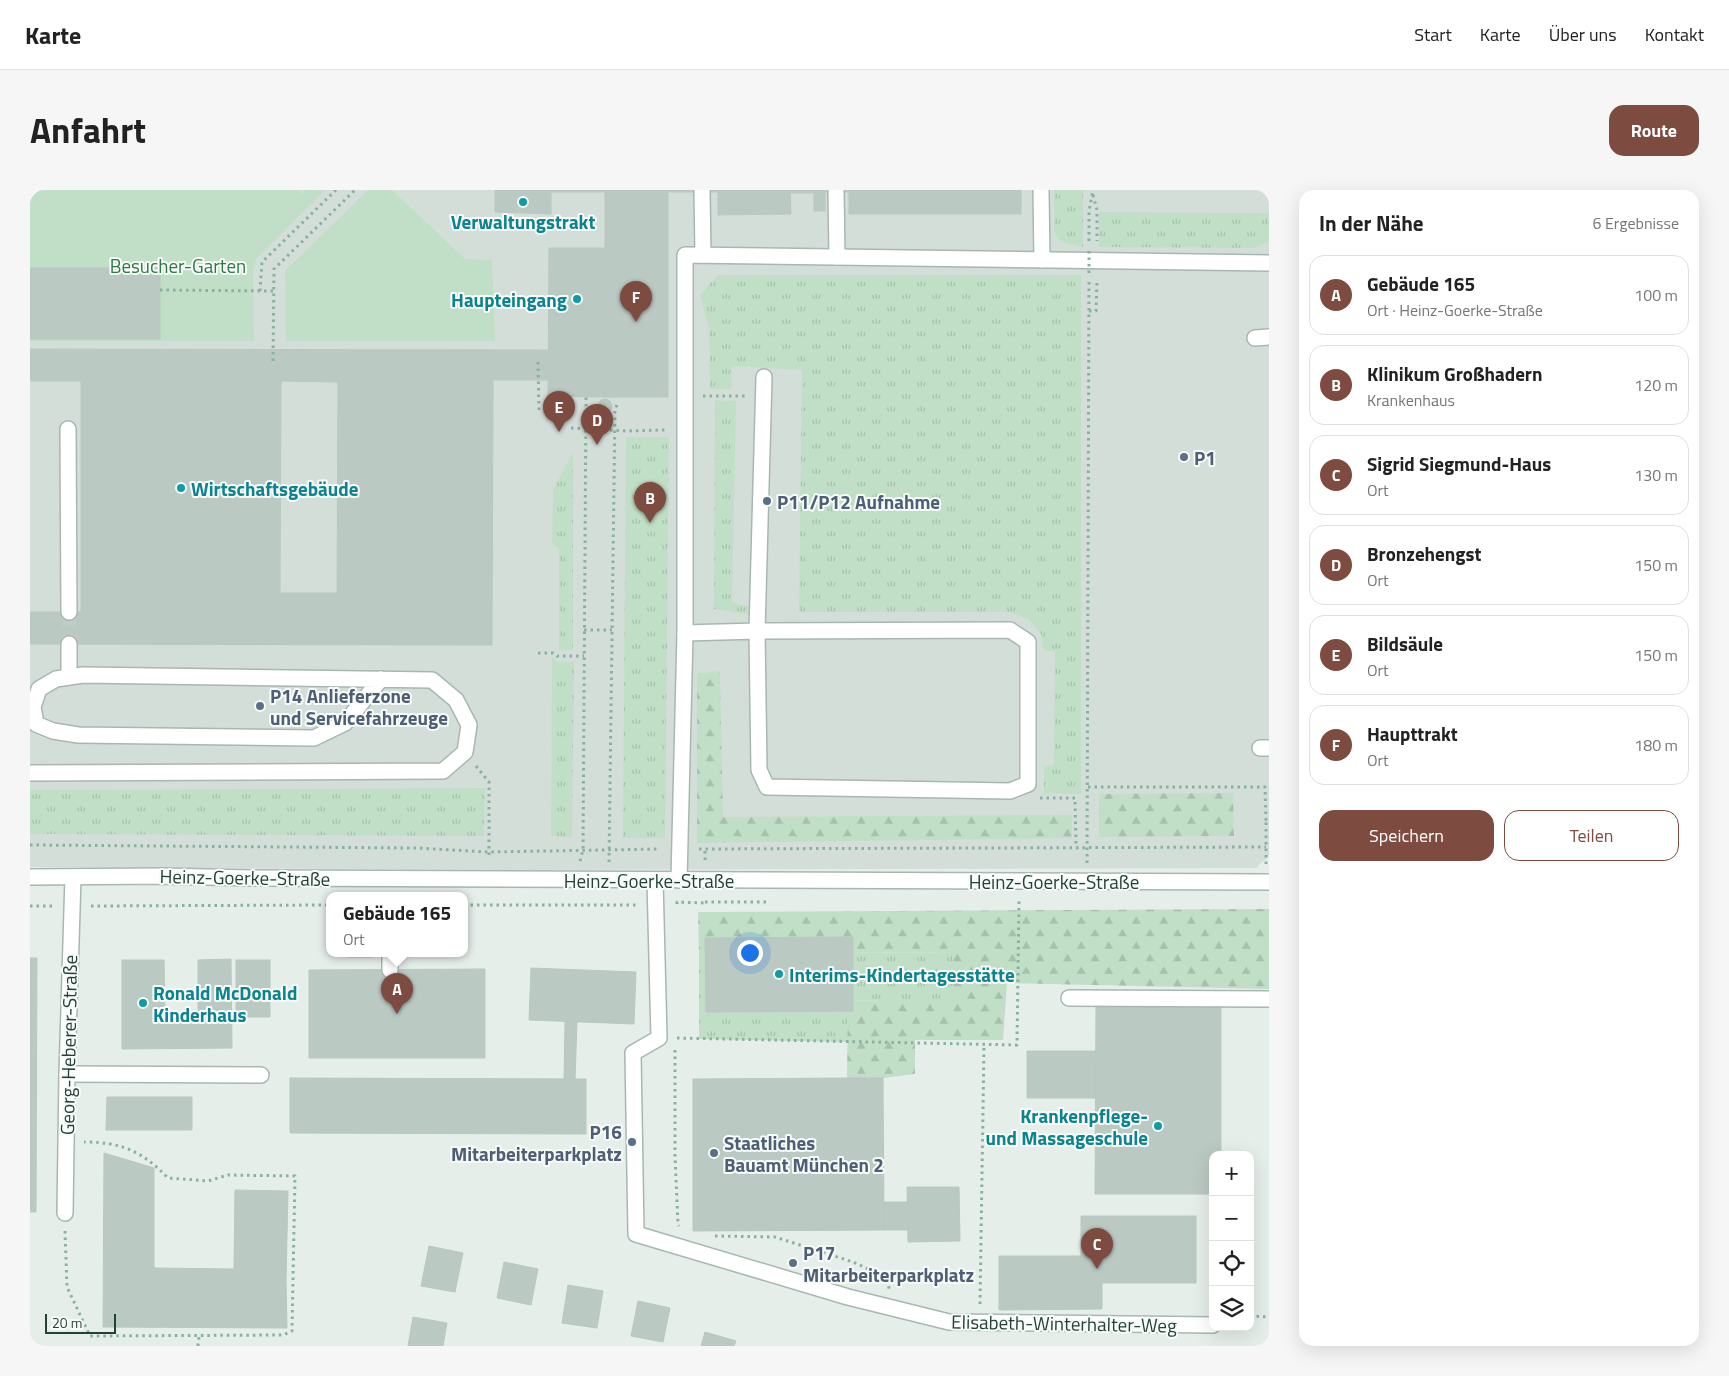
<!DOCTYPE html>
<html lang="de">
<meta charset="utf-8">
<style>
body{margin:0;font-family:"Titillium Web",sans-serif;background:#f6f6f6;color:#222}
.controls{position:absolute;right:15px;bottom:15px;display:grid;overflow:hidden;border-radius:10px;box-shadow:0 5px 20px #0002}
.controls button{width:45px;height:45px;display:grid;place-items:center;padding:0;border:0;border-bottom:1px solid #e0e0e0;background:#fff;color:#222;font:25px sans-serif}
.scale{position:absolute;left:15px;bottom:12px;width:71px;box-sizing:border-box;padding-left:5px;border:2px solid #254137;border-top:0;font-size:14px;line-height:18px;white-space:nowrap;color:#254137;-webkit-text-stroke:4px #f7fbf9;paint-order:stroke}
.you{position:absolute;left:719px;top:762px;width:18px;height:18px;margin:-12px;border:4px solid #fff;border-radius:50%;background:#1a73e8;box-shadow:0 0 0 8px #1a73e833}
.badge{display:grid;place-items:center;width:32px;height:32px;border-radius:50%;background:#7e4b40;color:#fff;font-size:16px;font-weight:700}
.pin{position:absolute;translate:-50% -41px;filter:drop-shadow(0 1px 2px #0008)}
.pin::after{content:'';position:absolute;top:26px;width:18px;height:15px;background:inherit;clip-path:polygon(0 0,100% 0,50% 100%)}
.popup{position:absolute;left:296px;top:702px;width:142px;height:65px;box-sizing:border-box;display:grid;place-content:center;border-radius:10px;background:#fff;filter:drop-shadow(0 1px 4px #0005);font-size:16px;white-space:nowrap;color:#767676}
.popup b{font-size:19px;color:#222}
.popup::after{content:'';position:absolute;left:50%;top:100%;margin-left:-10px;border:10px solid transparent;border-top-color:#fff}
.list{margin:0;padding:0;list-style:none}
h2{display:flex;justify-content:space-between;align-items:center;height:65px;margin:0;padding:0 20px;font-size:21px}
h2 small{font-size:16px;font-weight:400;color:#767676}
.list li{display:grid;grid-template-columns:32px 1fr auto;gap:15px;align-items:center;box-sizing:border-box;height:80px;margin:0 10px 10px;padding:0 10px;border:1px solid #e0e0e0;border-radius:15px}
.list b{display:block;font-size:19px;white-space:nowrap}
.list p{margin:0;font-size:16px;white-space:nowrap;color:#767676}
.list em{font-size:16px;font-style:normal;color:#767676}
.actions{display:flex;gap:10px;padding:15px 20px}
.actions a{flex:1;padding:11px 0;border:1px solid #7e4b40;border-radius:15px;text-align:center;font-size:18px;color:#7e4b40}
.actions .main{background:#7e4b40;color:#fff}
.icon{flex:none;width:28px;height:28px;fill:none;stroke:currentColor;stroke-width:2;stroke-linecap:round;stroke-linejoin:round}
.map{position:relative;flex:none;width:1239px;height:1156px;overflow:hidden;border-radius:15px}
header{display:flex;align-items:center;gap:30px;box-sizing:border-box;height:70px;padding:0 25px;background:#fff;border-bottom:1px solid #e0e0e0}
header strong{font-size:24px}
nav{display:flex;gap:28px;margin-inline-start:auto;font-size:18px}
.intro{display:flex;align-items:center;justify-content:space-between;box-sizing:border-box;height:120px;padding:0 30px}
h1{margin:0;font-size:35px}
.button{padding:12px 22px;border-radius:15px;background:#7e4b40;color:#fff;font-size:18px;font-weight:700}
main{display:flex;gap:30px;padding:0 30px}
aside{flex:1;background:#fff;border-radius:15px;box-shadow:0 5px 20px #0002}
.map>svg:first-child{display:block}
.built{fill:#d4ded9}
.grass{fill:url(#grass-tufts)}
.forest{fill:url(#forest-firs)}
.park{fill:#c0dfc6}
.building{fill:#bbc9c3;stroke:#b8c8c1;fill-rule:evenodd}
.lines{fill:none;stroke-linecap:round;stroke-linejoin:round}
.minor-tunnel{stroke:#bfcbc6;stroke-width:15;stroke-dasharray:15 8;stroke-linecap:butt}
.minor-casing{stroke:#a8b7b1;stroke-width:18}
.path{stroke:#88b1a1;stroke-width:3;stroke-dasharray:2.5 4;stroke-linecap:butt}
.minor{stroke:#fff;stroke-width:15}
.path-bridge{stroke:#88b1a1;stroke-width:3;stroke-dasharray:2.5 4;stroke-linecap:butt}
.culture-dot{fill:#0f9aa8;stroke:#f7fbf9;stroke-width:2}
.service-dot{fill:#5c6f8a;stroke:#f7fbf9;stroke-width:2}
.labels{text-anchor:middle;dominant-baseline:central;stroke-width:4;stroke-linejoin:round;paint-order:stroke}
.culture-label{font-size:19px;font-weight:bold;fill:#0d838f;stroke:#f7fbf9;text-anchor:start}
.park-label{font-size:19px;fill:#307747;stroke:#f7fbf9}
.service-label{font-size:19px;font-weight:bold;fill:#4e5e75;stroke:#f7fbf9;text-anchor:start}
.street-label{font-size:19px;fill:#254137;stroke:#f7fbf9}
</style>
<header>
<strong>Karte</strong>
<nav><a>Start</a><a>Karte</a><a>Über uns</a><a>Kontakt</a></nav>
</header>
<div class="intro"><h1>Anfahrt</h1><a class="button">Route</a></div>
<main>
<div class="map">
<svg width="1239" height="1156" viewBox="0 0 1239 1156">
<defs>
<pattern id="grass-tufts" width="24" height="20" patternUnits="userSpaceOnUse" patternTransform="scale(1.25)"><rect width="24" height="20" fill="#c0dfc6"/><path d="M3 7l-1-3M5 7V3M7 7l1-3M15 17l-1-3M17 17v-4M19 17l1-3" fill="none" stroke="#a5c1ab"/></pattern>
<pattern id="forest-firs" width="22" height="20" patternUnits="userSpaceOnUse" patternTransform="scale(1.25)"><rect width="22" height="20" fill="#c0dfc6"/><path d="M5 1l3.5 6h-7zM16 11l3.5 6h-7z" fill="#a5c1ab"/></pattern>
</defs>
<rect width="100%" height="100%" fill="#e6eeea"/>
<!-- built -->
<polygon class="built" points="0,0 1239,0 1239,666 1226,678 479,680 0,677"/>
<!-- grass -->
<g class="grass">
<polygon points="1024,0 1053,0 1053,57 1031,52 1024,41"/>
<polygon points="1069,22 1239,23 1239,51 1224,58 1069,57"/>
<polygon points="688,85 1051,85 1051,604 1014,603 1014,576 1024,575 1025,461 1014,461 1011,444 999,429 979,422 769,422 772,180 702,176 701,199 680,199 679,139 670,105"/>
<polygon points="685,210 706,211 702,412 722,418 722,425 684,419"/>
<polygon points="596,247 639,247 635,648 593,648"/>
<polygon points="543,262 543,460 529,460 529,359 522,353 523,300"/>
<polygon points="522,467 528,472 544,472 542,647 521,646"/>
<polygon points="455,598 454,646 0,644 0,600"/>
<polygon points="925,762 925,813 818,810 818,852 669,849 669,764"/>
</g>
<!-- forest -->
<g class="forest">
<polygon points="690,481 693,627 1042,625 1042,648 667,653 667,484"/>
<polygon points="1203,603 1204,646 1069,647 1069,604"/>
<polygon points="1239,719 1239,799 977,793 973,850 885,850 885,884 853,888 817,888 818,810 924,812 925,762 669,764 668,722"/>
</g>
<!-- park -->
<g class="park">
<polygon points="0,0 270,0 272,4 276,0 295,0 226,69 223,82 224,151 0,151"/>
<polygon points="338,0 362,0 435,69 462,70 465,151 256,151 255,81"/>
</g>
<!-- building -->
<g class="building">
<polygon points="465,0 521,0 521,24 465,22"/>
<rect x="521" y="0" width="54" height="2"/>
<rect x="575" y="0" width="63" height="207"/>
<rect x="638" y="0" width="50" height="2"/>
<polygon points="688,0 760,0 761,24 688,25"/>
<polygon points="760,0 819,0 819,2 795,2 795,21 784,21 784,3 760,3"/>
<rect x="819" y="0" width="172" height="24"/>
<polygon points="519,58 575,58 575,207 518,206"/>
<rect x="0" y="78" width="130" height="71"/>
<path d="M0,159L519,160V190H463L462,455L0,454V422H51V191H0ZM251,191L308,192L307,403H250Z"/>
<circle cx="575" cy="216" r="7"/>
<polygon points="823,747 823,821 676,822 675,748"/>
<rect x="318" y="763" width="24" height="4"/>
<polygon points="0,768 7,768 6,1022 0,1022"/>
<polygon points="201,769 202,858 92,859 92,770 134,770 135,827 168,827 168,770"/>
<rect x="206" y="770" width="34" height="57"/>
<polygon points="501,778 606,782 604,834 499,830"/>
<polygon points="455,779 455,868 279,868 279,780"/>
<polygon points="1191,813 1191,965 1183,965 1183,1004 1065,1004 1066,814"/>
<polygon points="535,832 547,832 545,889 534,889"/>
<polygon points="997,861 1066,861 1065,908 997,908"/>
<polygon points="260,888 556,889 556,944 260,943"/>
<polygon points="817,888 853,888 854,1040 663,1041 663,889"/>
<polygon points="77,907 162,907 162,940 76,940"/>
<polygon points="74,963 124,978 124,1078 204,1079 205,1000 258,1001 256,1091 257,1138 73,1137"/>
<polygon points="877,997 929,997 930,1051 878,1052"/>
<rect x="854" y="1012" width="24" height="28"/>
<polygon points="1051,1026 1166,1026 1166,1093 1072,1093 1072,1119 969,1120 969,1066 1051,1066"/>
<polygon points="399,1056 433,1063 425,1102 391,1096"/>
<polygon points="474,1072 508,1079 501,1115 467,1108"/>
<polygon points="538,1095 573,1101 567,1138 532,1133"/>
<polygon points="608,1111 640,1118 633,1152 601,1146"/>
<polygon points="383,1127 417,1133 413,1156 378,1156"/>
<polygon points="675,1142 706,1151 704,1156 671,1156"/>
</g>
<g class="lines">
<!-- minor-tunnel -->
<polyline class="minor-tunnel" points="39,422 39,454"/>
<!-- minor casing -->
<g class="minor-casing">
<g id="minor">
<polyline points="672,0 673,65"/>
<polyline points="806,0 807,67"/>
<polyline points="1011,0 1012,70"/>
<polyline points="1225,148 1239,147"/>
<polyline points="38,239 39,422"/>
<polyline points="655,443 727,441 980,440 998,452 998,594 980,601 737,597 729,580 727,441 734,187"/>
<polyline points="39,454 39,487"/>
<polyline points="1230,558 1239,558"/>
<polyline points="0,583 413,581 435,562 439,535 426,510 402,490 53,485 26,489 9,499 3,517 6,534 23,541 48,545 284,548 315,533 351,489"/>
<polyline points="0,687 132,686 221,688 1239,692"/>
<polyline points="625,690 629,848 603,863 606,1044 818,1107 919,1132 1183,1135"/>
<polyline points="649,690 655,443 655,65 1239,73"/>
<polyline points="360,780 360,763"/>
<polyline points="1039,808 1239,809"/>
<polyline points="37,884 231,885"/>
<polyline points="35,1023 37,884 43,687"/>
</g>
</g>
<!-- path -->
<g class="path">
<polyline points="1063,5 1067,20 1067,51"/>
<polyline points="1059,51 1059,21 1063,0"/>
<polyline points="130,100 244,101"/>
<polyline points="230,101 232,72 306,0"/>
<polyline points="1059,121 1066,121 1067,90"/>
<polyline points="243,171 244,79 325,0"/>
<polyline points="508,172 509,223"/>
<polyline points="673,206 715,206"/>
<polyline points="541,238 597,241 635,240"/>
<polyline points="554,440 582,440"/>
<polyline points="508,463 523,463 527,466 554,466"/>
<polyline points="446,576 459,592 459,668"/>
<polyline points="1058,597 1235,597 1236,630 1239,630"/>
<polyline points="1010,608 1045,608 1046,657"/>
<polyline points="0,655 386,658 459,662 630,659"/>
<polyline points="669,659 1236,657"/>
<polyline points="675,670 675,659"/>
<polyline points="550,671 553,660 556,207"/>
<polyline points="579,672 585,219 587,215"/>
<polyline points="1057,673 1059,89"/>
<polyline points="1236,674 1236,630"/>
<polyline points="675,712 740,712"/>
<polyline points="647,714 647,712 675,713"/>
<polyline points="434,715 606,715"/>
<polyline points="0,716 24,716"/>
<polyline points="61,716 300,715"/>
<polyline points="647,848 987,855 989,711"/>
<polyline points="645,860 645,966 648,1034 649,1036"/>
<path d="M35,1041L37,1097L60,1146L253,1145L262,1141L265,986L198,985L178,991L138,988C112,961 91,952 54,952"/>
<polyline points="685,1046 745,1047 823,1072 858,1088 859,1099"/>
<polyline points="950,1114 954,855"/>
<polyline points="1220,1126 1239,1127"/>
<polyline points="168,1156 169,1146"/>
</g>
<!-- minor -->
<use href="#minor" class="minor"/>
<!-- path-bridge -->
<polyline class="path-bridge" points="1059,83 1059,57"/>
</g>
<!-- markers -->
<g class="culture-dot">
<circle cx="493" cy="12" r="5"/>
<circle cx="547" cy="109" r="5"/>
<circle cx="151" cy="298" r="5"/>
<circle cx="749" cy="784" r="5"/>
<circle cx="113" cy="813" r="5"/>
<circle cx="1128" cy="936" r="5"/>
</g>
<g class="service-dot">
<circle cx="1154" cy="267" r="5"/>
<circle cx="737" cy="311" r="5"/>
<circle cx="230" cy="516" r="5"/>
<circle cx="602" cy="952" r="5"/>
<circle cx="684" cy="963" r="5"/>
<circle cx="763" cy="1073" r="5"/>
</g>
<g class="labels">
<!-- culture labels -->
<g class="culture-label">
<text x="493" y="31" text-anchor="middle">Verwaltungstrakt</text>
<text x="537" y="109" text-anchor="end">Haupteingang</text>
<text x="161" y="298">Wirtschaftsgebäude</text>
<text x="759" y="784">Interims-Kindertagesstätte</text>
<text x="123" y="802">Ronald McDonald<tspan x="123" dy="22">Kinderhaus</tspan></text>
<text x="1118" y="925" text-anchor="end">Krankenpflege-<tspan x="1118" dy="22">und Massageschule</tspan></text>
</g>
<!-- park labels -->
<g class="park-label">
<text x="148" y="75">Besucher-Garten</text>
</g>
<!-- service labels -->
<g class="service-label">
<text x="1164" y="267">P1</text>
<text x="747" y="311">P11/P12 Aufnahme</text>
<text x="240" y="505">P14 Anlieferzone<tspan x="240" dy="22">und Servicefahrzeuge</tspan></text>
<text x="592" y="941" text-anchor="end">P16<tspan x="592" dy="22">Mitarbeiterparkplatz</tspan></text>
<text x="694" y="952">Staatliches<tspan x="694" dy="22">Bauamt München 2</tspan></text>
<text x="773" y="1062">P17<tspan x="773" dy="22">Mitarbeiterparkplatz</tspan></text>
</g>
<!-- street labels -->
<g class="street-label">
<text transform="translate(215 687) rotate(1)">Heinz-Goerke-Straße</text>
<text x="619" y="690">Heinz-Goerke-Straße</text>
<text x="1024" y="691">Heinz-Goerke-Straße</text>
<text transform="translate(38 855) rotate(-89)">Georg-Heberer-Straße</text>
<text transform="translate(1034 1133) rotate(1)">Elisabeth-Winterhalter-Weg</text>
</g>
</g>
</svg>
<div class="controls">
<button>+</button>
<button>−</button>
<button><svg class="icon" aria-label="locate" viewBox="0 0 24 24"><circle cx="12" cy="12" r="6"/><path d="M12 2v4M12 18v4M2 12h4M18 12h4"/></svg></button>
<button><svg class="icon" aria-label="layers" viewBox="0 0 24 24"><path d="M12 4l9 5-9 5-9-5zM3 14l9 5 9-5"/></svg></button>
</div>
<div class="scale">20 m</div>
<div class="you"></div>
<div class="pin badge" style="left:367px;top:824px">A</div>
<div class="popup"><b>Gebäude 165</b>Ort</div>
<div class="pin badge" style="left:620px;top:333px">B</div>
<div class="pin badge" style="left:1067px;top:1079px">C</div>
<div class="pin badge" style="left:567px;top:255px">D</div>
<div class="pin badge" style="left:529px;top:242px">E</div>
<div class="pin badge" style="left:606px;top:132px">F</div>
</div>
<aside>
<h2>In der Nähe<small>6 Ergebnisse</small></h2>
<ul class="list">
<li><span class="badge">A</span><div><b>Gebäude 165</b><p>Ort · Heinz-Goerke-Straße</p></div><em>100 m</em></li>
<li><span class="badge">B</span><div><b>Klinikum Großhadern</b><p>Krankenhaus</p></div><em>120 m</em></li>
<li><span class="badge">C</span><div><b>Sigrid Siegmund-Haus</b><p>Ort</p></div><em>130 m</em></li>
<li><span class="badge">D</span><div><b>Bronzehengst</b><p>Ort</p></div><em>150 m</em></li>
<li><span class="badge">E</span><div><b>Bildsäule</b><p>Ort</p></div><em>150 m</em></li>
<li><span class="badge">F</span><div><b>Haupttrakt</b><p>Ort</p></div><em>180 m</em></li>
</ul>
<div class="actions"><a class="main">Speichern</a><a>Teilen</a></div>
</aside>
</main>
